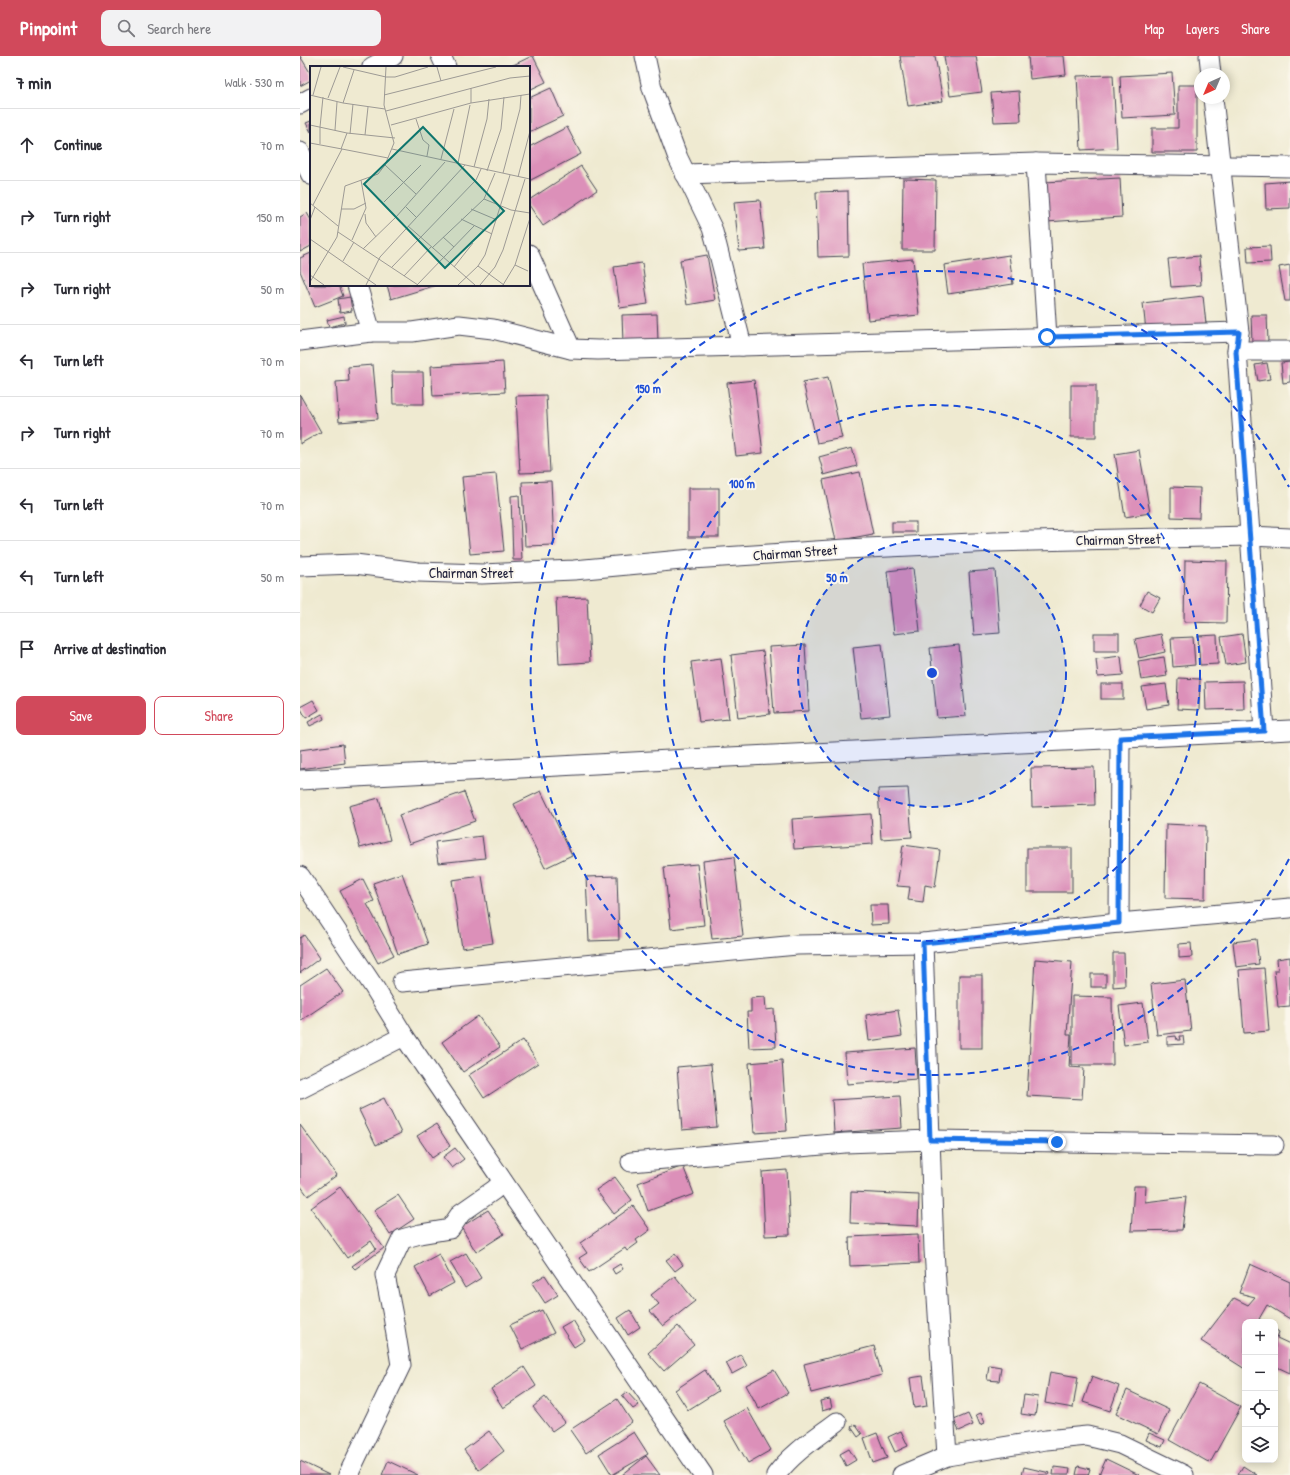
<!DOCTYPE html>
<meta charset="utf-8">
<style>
body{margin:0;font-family:"Patrick Hand",sans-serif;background:#f2f2f3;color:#2b2b33}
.controls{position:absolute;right:12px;bottom:12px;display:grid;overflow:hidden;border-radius:8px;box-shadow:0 2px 10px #0003}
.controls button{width:36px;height:36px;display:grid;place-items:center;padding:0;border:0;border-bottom:1px solid #e1e1e2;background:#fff;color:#2b2b33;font:20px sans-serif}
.compass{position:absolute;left:894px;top:12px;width:36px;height:36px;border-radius:50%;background:#fff;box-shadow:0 2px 10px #0003;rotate:224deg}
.stop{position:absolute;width:12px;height:12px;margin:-9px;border:3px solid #1a73e8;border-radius:50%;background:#fff}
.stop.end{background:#1a73e8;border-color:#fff;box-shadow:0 1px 4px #0008}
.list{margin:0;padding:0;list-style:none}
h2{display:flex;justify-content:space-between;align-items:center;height:52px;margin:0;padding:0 16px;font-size:17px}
h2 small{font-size:13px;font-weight:400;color:#7c7c81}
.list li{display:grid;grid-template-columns:26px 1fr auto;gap:12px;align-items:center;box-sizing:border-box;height:72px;padding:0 16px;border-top:1px solid #e1e1e2}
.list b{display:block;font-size:15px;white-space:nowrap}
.list em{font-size:13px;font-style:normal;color:#7c7c81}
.actions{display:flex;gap:8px;padding:12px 16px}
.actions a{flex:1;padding:9px 0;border:1px solid #d1495b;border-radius:8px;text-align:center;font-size:14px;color:#d1495b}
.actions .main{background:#d1495b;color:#fff}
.icon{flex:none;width:22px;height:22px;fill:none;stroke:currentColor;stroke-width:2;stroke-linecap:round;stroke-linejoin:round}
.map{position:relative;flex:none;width:990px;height:1419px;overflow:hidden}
header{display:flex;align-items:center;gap:24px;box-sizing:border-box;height:56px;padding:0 20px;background:#d1495b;color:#fff}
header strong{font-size:19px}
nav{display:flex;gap:22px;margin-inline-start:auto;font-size:14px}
.search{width:280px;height:36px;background:#f2f2f3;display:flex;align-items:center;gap:10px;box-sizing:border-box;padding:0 14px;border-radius:8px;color:#7c7c81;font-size:15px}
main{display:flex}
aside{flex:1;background:#fff}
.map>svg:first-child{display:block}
.building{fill:#dc90b9}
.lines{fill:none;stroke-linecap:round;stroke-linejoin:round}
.minor-casing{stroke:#414052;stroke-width:21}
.minor{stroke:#fff;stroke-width:19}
.route{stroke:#1a73e8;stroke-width:5}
.ring{fill:none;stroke:#1d4ed8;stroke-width:2;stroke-dasharray:7 5}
.labels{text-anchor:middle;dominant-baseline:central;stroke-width:4;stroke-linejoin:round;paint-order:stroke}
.street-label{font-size:14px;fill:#22223b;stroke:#fbf7ec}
.inset-road{fill:none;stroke:#9d9a95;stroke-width:1}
.view{fill:#0f766e;fill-opacity:0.15;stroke:#0f766e;stroke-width:2}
.inset-edge{fill:none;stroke:#22223b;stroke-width:2}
.centre{fill:#1d4ed8;stroke:#fbf7ec;stroke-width:2}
.ring-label{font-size:12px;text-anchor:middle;font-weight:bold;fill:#1d4ed8;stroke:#fbf7ec;stroke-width:4;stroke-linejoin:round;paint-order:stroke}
</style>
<header>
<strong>Pinpoint</strong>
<div class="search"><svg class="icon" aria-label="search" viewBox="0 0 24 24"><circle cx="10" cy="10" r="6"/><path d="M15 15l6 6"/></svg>Search here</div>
<nav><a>Map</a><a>Layers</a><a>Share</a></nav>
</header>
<main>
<aside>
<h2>7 min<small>Walk · 530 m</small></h2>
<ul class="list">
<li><svg class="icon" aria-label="ahead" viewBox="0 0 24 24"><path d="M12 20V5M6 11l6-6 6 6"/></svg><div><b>Continue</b></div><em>70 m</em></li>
<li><svg class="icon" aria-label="right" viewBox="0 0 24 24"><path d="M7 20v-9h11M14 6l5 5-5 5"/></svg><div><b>Turn right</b></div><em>150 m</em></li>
<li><svg class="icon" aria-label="right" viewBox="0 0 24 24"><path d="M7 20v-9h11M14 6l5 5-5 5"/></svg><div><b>Turn right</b></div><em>50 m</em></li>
<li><svg class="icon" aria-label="left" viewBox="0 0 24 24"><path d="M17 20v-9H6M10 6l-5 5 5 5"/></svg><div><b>Turn left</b></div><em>70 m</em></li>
<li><svg class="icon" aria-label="right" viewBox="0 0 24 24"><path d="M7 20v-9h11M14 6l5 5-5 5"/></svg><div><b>Turn right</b></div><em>70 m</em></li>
<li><svg class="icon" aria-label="left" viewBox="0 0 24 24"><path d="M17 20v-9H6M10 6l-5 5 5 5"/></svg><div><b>Turn left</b></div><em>70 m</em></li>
<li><svg class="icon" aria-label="left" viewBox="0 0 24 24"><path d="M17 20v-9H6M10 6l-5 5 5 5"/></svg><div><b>Turn left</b></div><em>50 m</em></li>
<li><svg class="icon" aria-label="arrive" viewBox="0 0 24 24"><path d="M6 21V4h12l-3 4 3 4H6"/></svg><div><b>Arrive at destination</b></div></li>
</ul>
<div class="actions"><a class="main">Save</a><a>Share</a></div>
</aside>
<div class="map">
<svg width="990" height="1419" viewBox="0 0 990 1419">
<rect width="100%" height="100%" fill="#fbf7ec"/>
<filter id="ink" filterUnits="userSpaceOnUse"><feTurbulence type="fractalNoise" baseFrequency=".025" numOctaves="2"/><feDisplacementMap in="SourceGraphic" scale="8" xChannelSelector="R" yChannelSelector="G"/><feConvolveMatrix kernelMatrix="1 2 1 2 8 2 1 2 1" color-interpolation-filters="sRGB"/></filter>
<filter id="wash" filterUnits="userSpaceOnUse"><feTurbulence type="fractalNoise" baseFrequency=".012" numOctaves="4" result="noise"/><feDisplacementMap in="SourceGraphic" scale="16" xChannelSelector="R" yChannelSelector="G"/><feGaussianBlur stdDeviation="0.9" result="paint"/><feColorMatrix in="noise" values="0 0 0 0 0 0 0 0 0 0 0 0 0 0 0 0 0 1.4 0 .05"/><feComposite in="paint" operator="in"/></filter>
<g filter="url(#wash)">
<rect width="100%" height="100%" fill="#efead1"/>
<g id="blocks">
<!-- building -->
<g class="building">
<polygon points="0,0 11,18 11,24 0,30"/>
<polygon points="232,0 233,0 246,26 229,34 229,11 209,11"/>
<polygon points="600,0 635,0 643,45 608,50"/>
<polygon points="644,0 676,0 682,36 650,40"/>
<polygon points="728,0 764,0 766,19 730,23"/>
<polygon points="872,17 875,59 822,62 820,20"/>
<polygon points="813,19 817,92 781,94 777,20"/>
<polygon points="878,29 897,29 897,96 852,96 852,72 878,72"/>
<polygon points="251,32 263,60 229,76 229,42"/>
<polygon points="719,35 721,65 694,66 691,37"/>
<polygon points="11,65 11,76 6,67"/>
<polygon points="267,71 281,98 229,125 229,91"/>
<polygon points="281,110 297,134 243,170 229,149 229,144"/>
<polygon points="820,122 822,161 746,166 744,126"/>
<polygon points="603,123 636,124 635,194 602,194"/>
<polygon points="990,125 990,152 966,153 965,127"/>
<polygon points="548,135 549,200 518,201 516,136"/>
<polygon points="460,144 465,193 439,195 434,146"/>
<polygon points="7,157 11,164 11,190 0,196 0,161"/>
<polygon points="970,190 971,206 948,207 947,191"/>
<polygon points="11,197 11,229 39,229 43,240 15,251 0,215 0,202"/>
<polygon points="407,199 415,244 387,249 380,204"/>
<polygon points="709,199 713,228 648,238 644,209"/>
<polygon points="899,200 901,229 871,231 868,203"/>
<polygon points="613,203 619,259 568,264 562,208"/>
<polygon points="342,207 348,248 320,252 314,211"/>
<polygon points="990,209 990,245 985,245 979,211"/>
<polygon points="87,229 137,229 91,243"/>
<polygon points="903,240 906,268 846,275 843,247"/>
<polygon points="50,241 52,255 40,257 38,243"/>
<polygon points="357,258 358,286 323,287 322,259"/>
<polygon points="951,259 967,259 968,287 952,287"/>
<polygon points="44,260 45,267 29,271 27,264"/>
<polygon points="203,306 205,336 133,340 131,310"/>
<polygon points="990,306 990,326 983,327 981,307"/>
<polygon points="967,307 970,323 958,325 955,309"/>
<polygon points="73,309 78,363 39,366 36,326 49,325 48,311"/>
<polygon points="92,316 123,316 124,348 93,348"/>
<polygon points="528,321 542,382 517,387 503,326"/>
<polygon points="454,324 463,397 436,400 427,327"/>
<rect x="771" y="329" width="25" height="52"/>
<polygon points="0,339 21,376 0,388"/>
<polygon points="246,339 250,416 220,417 216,340"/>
<polygon points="552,392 557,410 524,419 519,401"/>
<polygon points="839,394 850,457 825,461 815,398"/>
<polygon points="560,416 573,478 536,485 523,424"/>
<polygon points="196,418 204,495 170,498 162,421"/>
<polygon points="251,425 254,489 225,490 222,426"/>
<polygon points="871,431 900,432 899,462 871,461"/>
<rect x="388" y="432" width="31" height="49"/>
<polygon points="219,439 222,504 213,504 211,440"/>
<rect x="592" y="466" width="24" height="10"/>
<polygon points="885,504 927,505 926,567 884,566"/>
<polygon points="613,512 620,575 594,578 587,515"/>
<polygon points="695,514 700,577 674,579 669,516"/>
<polygon points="847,535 860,542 852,556 840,549"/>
<polygon points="287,541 290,606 259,608 256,542"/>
<rect x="794" y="577" width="25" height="18"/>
<polygon points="861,578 865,596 839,602 835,583"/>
<polygon points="942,578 946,606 926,609 921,581"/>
<polygon points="917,579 918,608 900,609 898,580"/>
<polygon points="893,581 895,609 873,611 871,582"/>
<polygon points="582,588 590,659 561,662 553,591"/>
<polygon points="505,589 509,655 474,657 469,591"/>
<polygon points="659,589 666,660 637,662 630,592"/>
<polygon points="463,595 470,658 438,662 431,599"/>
<polygon points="821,600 823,619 798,621 796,603"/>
<polygon points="864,601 867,620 841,624 838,605"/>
<polygon points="421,602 429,663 399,666 391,606"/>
<polygon points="878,622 900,623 899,654 877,653"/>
<polygon points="943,625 944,653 906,654 905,626"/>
<rect x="801" y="628" width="22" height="15"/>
<polygon points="866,628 869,649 846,653 842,631"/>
<polygon points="13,644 19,654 6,662 0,651"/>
<polygon points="22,658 24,663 10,670 8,666"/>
<polygon points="43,688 45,707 0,713 0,694"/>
<polygon points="794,711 795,749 732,751 731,712"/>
<polygon points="608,732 612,781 581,783 578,733"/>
<polygon points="241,735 272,799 245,812 214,748"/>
<polygon points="164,736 175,765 109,788 99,759"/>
<polygon points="79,742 90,784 60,792 49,750"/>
<polygon points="571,758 573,788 494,793 492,763"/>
<polygon points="866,768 906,770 905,843 865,842"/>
<polygon points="182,780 185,802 138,807 135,786"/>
<polygon points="603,789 640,794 635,831 625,829 623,846 608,844 610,831 597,830"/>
<rect x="727" y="792" width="45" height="44"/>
<polygon points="434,801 443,880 412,883 403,805"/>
<polygon points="397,808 404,869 371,873 364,811"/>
<polygon points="102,817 128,888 98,898 73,827"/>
<polygon points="182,820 193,887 162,892 152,824"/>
<polygon points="317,820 319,884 289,885 286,821"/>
<polygon points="63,823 74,845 67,848 94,899 78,907 40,835"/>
<polygon points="570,849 588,849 589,868 571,869"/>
<polygon points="4,879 20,902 0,917 0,882"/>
<polygon points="956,883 959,908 936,911 933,886"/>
<polygon points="891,887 892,901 879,902 879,888"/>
<polygon points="813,897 824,897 825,930 813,931"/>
<polygon points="990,901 990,950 978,951 974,914 978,914 977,903"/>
<polygon points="735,903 772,906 767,979 771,979 769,1011 784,1012 782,1043 727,1040"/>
<polygon points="26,912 43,936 0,965 0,929"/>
<polygon points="964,912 969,975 944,977 939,914"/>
<rect x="791" y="918" width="15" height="13"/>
<rect x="659" y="919" width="23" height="73"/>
<polygon points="885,924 891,975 857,979 851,928"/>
<polygon points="772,940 812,941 813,1009 772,1009"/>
<polygon points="465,941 466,954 474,953 476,991 449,992 447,956 451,956 451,942"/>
<polygon points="843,947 848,986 824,989 819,950"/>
<polygon points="598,954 602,980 569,985 566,959"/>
<polygon points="178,960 200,991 163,1016 142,986"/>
<polygon points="876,980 877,984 880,984 879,980 883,980 884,988 867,989 867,981"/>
<polygon points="223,984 238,1007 184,1042 169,1019"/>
<polygon points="615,992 617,1023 547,1028 545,997"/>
<polygon points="482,1004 487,1075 454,1077 449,1007"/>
<polygon points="411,1008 417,1071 382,1074 377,1011"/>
<polygon points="600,1040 602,1072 534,1077 532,1044"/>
<polygon points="84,1042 101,1077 76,1089 59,1054"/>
<polygon points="136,1068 150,1090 132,1102 117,1080"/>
<polygon points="0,1069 37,1119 8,1140 0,1129"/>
<polygon points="155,1092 164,1103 152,1112 143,1101"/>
<polygon points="383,1110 394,1138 348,1155 338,1127"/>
<polygon points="487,1114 490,1179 465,1180 462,1116"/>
<polygon points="315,1121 332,1144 314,1158 296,1134"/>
<polygon points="834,1130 846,1130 845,1146 886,1141 882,1174 831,1175"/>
<polygon points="40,1131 84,1192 55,1213 52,1210 76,1193 71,1185 47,1202 11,1152"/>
<polygon points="551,1136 619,1139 618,1170 550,1167"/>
<polygon points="98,1139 114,1163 90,1179 74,1154"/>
<polygon points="333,1150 350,1174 336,1184 338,1187 327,1195 325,1192 289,1216 279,1202 287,1197 280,1187"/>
<polygon points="188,1154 204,1178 176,1196 161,1171"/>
<polygon points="618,1178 619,1207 550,1210 549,1181"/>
<polygon points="166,1197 181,1222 165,1232 150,1206"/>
<polygon points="139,1198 154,1227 130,1240 115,1211"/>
<polygon points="375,1198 383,1209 375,1215 366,1204"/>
<polygon points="320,1208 323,1213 315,1218 312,1213"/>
<polygon points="950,1208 990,1226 990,1263 967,1249 959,1263 964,1266 945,1266 945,1313 901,1285 934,1242 948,1249 955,1241 939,1237"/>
<polygon points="245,1219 258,1239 245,1247 232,1227"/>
<polygon points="375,1220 395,1245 363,1270 350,1255 359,1248 351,1239"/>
<polygon points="242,1254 254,1277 222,1293 210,1269"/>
<polygon points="330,1254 340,1271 328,1279 318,1262"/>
<polygon points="273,1264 285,1284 274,1291 261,1271"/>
<polygon points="378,1270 394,1289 364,1315 348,1297"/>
<polygon points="975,1273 979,1276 977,1282 990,1288 990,1317 975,1310"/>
<polygon points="574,1290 582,1319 511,1337 504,1308"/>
<polygon points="441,1299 447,1310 432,1318 426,1307"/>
<polygon points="689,1309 701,1311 699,1325 687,1324"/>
<polygon points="224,1311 236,1330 203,1352 191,1333"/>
<polygon points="405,1314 418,1335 388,1354 375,1334"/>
<polygon points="474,1314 488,1337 459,1353 446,1329"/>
<polygon points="750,1316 778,1321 773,1352 745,1347"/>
<polygon points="623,1320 627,1350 614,1352 610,1322"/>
<polygon points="792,1320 819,1330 810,1355 783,1346"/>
<polygon points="899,1328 941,1351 910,1407 869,1384"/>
<polygon points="827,1334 869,1354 858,1378 816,1358"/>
<polygon points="327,1336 339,1349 333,1353 322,1340"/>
<polygon points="724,1339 738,1341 735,1360 721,1358"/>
<polygon points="245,1341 265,1366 252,1375 233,1351"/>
<polygon points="317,1343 332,1366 286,1397 270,1374"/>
<polygon points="530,1343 532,1352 522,1355 520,1345"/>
<polygon points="447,1352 471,1394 448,1407 424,1365"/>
<polygon points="681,1357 685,1367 680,1369 676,1359"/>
<polygon points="668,1358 673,1369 659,1375 654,1364"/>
<polygon points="555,1368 562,1378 558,1381 551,1371"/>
<polygon points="189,1375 204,1395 179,1414 164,1394"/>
<polygon points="601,1375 608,1390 595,1396 588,1381"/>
<polygon points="334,1376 348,1398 312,1419 299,1398"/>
<polygon points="577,1377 587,1402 573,1407 564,1382"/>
<polygon points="849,1377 865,1384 862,1391 846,1384"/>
<polygon points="549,1393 556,1404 546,1410 540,1398"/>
<polygon points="346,1400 360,1419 322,1419"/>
<polygon points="806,1403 839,1419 799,1419"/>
<polygon points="0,1405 29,1419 0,1419"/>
<polygon points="88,1405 118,1419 82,1419"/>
<polygon points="778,1410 790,1413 788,1419 776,1419"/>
<polygon points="943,1410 957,1419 938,1419"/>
<polygon points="724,1411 750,1417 749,1419 722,1419"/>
<polygon points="754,1411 770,1413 769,1419 753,1419"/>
</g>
</g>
</g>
<g filter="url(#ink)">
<use href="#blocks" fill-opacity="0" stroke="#414052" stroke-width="1"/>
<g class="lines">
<!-- minor casing -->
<g class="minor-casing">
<g id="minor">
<polyline points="141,0 146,11"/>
<polyline points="345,0 352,32 378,102 412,172 417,190 442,290"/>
<polyline points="909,0 911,18"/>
<polyline points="72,11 93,0"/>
<polyline points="913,42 939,276 937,295 964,675"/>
<polyline points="0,48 11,42"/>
<polyline points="0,96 11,119"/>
<polyline points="736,107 747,281"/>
<polyline points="385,118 736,107 990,111"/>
<polyline points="229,198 271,293"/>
<polyline points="57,229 71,276 112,276 159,269 193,273 271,293 298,294 939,276"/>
<polyline points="0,285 71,276"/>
<polyline points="937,295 990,295"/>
<polyline points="0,510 55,508 118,516 182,518 274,514 392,503 546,493 694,486 950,480 990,482"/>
<polyline points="0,724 388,703 990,674"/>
<polyline points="0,820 74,931 104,980 403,1419"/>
<polyline points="819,867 820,682"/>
<polyline points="623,887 634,1194 647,1400"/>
<polyline points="102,926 497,889 623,887 819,867 990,852"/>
<polyline points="0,1033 104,980"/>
<polyline points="331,1106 545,1087 631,1084 974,1089"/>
<polyline points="48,1419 101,1309 93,1260 85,1219 102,1183 120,1178 150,1173 161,1157 194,1134 203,1126"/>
<path d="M476,1419C492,1397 516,1382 537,1366"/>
<polyline points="602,1419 647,1400 746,1384 787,1380 820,1388 884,1419"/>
</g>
</g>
<!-- minor -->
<use href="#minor" class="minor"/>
</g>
</g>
<g class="lines" filter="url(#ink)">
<!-- route -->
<polyline class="route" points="747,281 939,276 936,296 964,675 820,682 819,867 623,887 630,1084 757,1086"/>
</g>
<!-- distance rings -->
<circle cx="632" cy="617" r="134" fill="#1d4ed8" fill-opacity=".12"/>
<g class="ring">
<circle cx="632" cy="617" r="134"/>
<circle cx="632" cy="617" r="268"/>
<path d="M989 803A402 402 0 1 1 989 431"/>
</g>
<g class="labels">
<!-- street labels -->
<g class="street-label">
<text transform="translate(818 483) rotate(-1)">Chairman Street</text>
<text transform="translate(495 496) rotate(-4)">Chairman Street</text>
<text x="171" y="516">Chairman Street</text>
</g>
</g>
<!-- overview -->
<g transform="translate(10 10)">
<rect width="220" height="220" fill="#efead1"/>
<path class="inset-road" d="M33,1L76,11H85L118,1M127,1L131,15M161,22V37M0,29L33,37L75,43M3,29L11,1M74,29L186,1M18,32L30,1M33,37L44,4M76,45L200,12L220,10M106,53L113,74L119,79L117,90M0,59L37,67L85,72M81,59L161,37L220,28M10,61L13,31M10,61V78M25,64L27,36M40,68L43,38M55,69L58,41M0,77L32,83M31,83L37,67M82,83L220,113M131,93L144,43M148,97L160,39M75,99L106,128M164,101L177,53L179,33M177,105L191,63L194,31M193,107L210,43L211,29M208,111L220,65M174,133L185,107M74,136L111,99M0,137L28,160M3,139L32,83L78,92M96,141L106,151M31,143H44L56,137M161,143L187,154M55,148L56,157L66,171M151,153L182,168M0,154L5,141M98,160L165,219M28,166L108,219M133,171L144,181M0,173L66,219M42,174L56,142L51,114M122,182L174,133L201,144L220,147M53,183L86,151L135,96M33,195L44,176M205,199L218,205M168,200L194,219M82,201L166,114L171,103M144,201L163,177M0,209L14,219M94,210L121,181M0,216L27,171L35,120L68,108L75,99L84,77L74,39L76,1M56,219L70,191L155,99M107,219L164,160M148,219L168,200L175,189L200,109M170,219L185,201L193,184L215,113M193,219L205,199L220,152"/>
<path class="view" d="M113,61L194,145L135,202L54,118Z"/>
<rect width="220" height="220" class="inset-edge"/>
</g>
<circle cx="632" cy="617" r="6" class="centre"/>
<g class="ring-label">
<text x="348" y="337">150 m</text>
<text x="442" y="432">100 m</text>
<text x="537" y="526">50 m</text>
</g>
</svg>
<div class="controls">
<button>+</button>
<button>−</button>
<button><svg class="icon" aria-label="locate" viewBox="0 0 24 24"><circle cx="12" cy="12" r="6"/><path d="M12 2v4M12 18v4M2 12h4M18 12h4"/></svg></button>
<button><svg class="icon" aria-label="layers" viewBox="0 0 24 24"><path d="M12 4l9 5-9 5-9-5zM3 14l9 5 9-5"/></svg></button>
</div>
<svg class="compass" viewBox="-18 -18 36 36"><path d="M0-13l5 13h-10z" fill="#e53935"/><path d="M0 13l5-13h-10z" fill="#7c7c81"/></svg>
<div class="stop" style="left:747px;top:281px"></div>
<div class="stop end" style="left:757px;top:1086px"></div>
</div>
</main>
